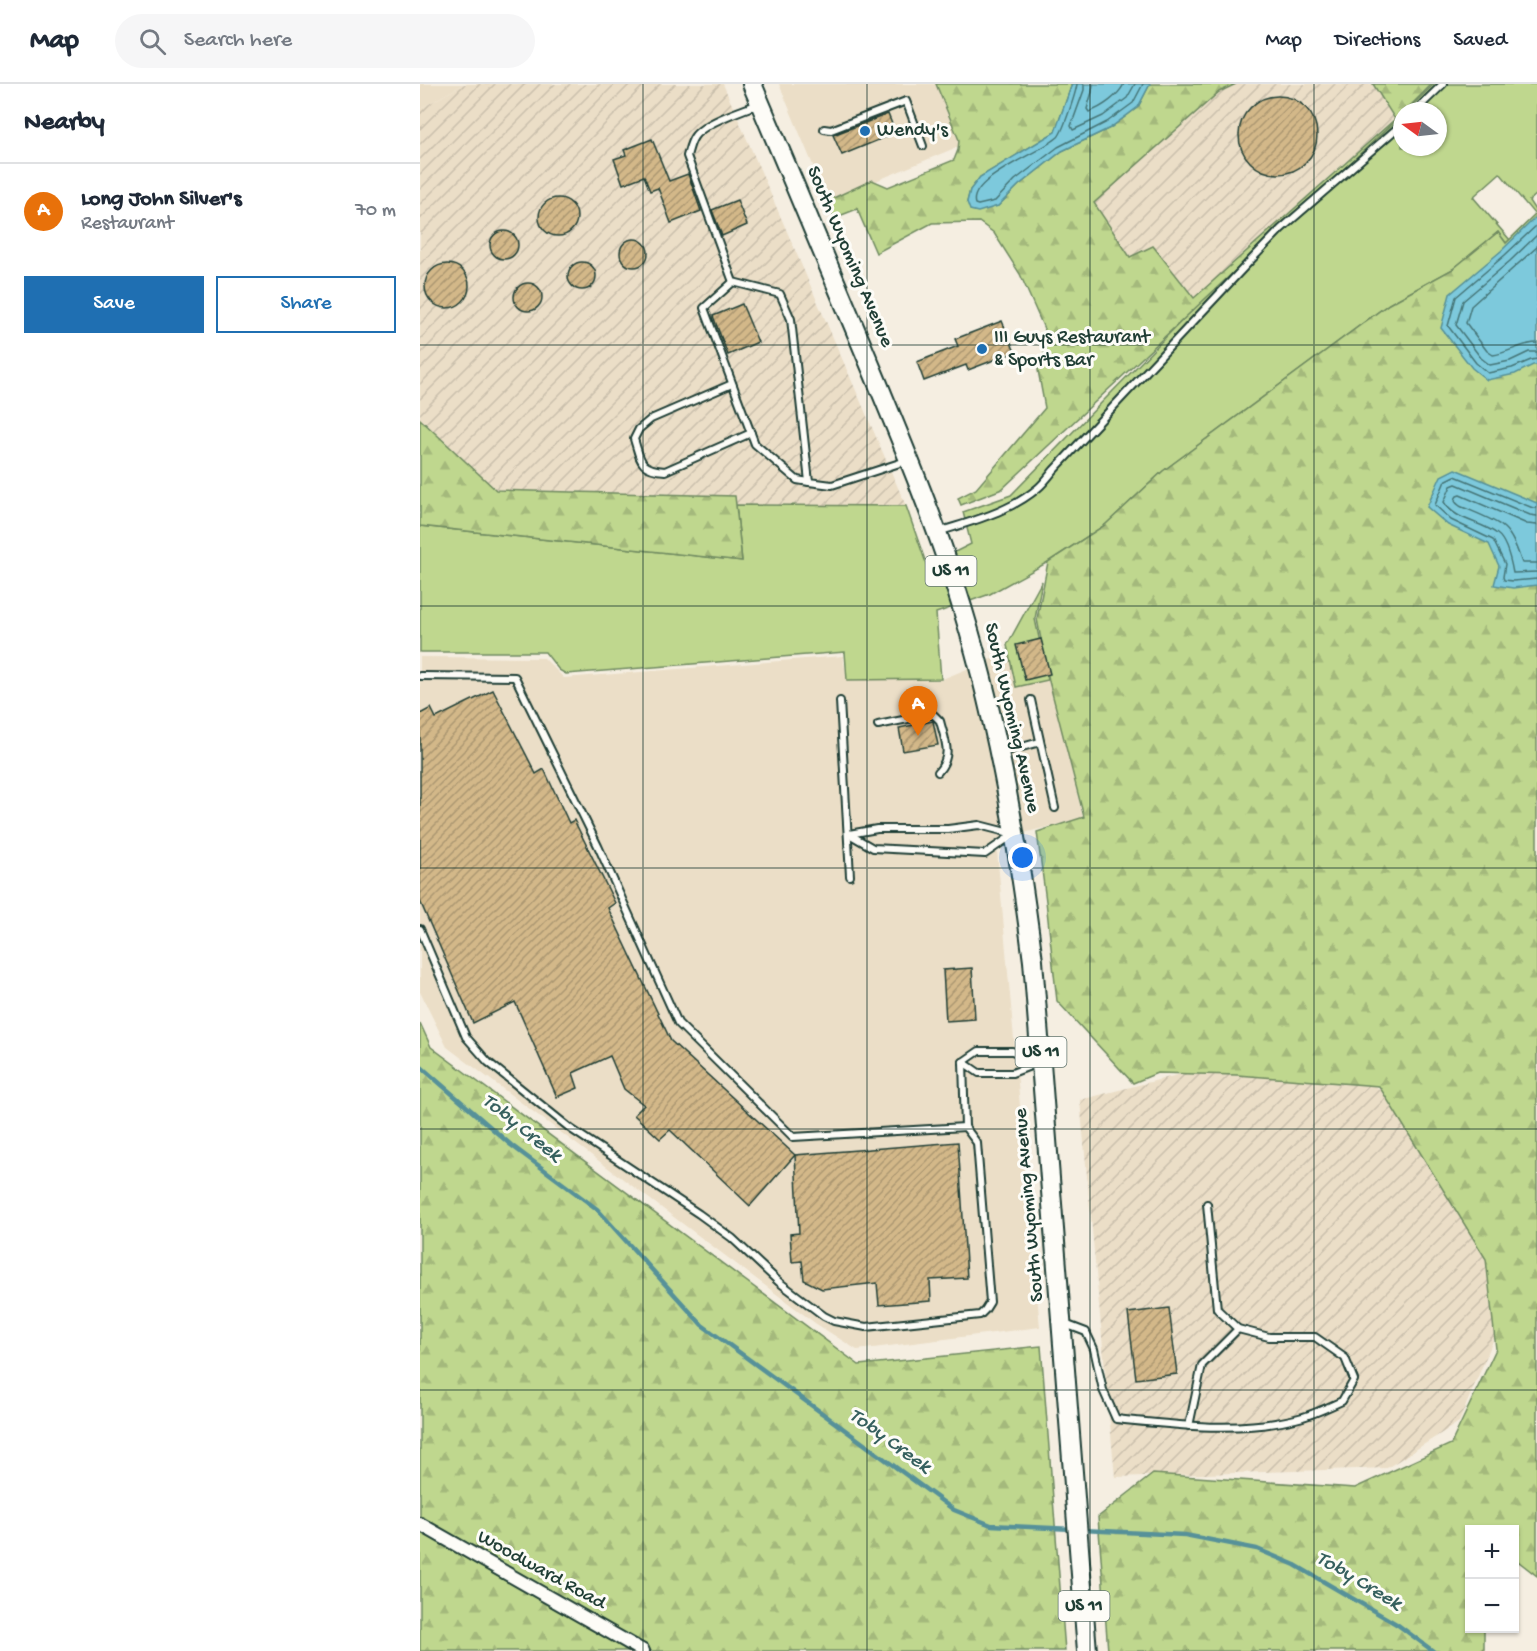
<!DOCTYPE html>
<meta charset="utf-8">
<style>
body{margin:0;font-family:"Gochi Hand",sans-serif;background:#f6f6f7;color:#1f2937}
.controls{position:absolute;right:18px;bottom:18px;display:grid;overflow:hidden;border-radius:0px;box-shadow:0 2px 4px #0004}
.controls button{width:54px;height:54px;display:grid;place-items:center;padding:0;border:0;border-bottom:2px solid #e0e1e3;background:#fff;color:#1f2937;font:30px sans-serif}
.compass{position:absolute;left:973px;top:18px;width:54px;height:54px;border-radius:50%;background:#fff;box-shadow:0 2px 4px #0004;rotate:285deg}
.you{position:absolute;left:603px;top:774px;width:21px;height:21px;margin:-15px;border:4px solid #fff;border-radius:50%;background:#1a73e8;box-shadow:0 0 0 9px #1a73e833}
.badge{display:grid;place-items:center;width:39px;height:39px;border-radius:50%;background:#1f6fb2;color:#fff;font-size:20px;font-weight:700}
.pin{position:absolute;translate:-50% -50px;filter:drop-shadow(0 2px 3px #0008)}
.pin::after{content:'';position:absolute;top:32px;width:21px;height:18px;background:inherit;clip-path:polygon(0 0,100% 0,50% 100%)}
.list{margin:0;padding:0;list-style:none}
h2{display:flex;justify-content:space-between;align-items:center;height:78px;margin:0;padding:0 24px;font-size:26px}
h2 small{font-size:20px;font-weight:400;color:#747a83}
.list li{display:grid;grid-template-columns:39px 1fr auto;gap:18px;align-items:center;box-sizing:border-box;height:96px;padding:0 24px;border-top:2px solid #e0e1e3}
.list b{display:block;font-size:22px;white-space:nowrap}
.list p{margin:0;font-size:20px;white-space:nowrap;color:#747a83}
.list em{font-size:20px;font-style:normal;color:#747a83}
.actions{display:flex;gap:12px;padding:18px 24px}
.actions a{flex:1;padding:14px 0;border:2px solid #1f6fb2;border-radius:0px;text-align:center;font-size:21px;color:#1f6fb2}
.actions .main{background:#1f6fb2;color:#fff}
.icon{flex:none;width:33px;height:33px;fill:none;stroke:currentColor;stroke-width:2;stroke-linecap:round;stroke-linejoin:round}
.map{position:relative;flex:none;width:1117px;height:1567px;overflow:hidden}
header{display:flex;align-items:center;gap:36px;box-sizing:border-box;height:84px;padding:0 30px;background:#fff;border-bottom:2px solid #e0e1e3}
header strong{font-size:28px}
nav{display:flex;gap:33px;margin-inline-start:auto;font-size:21px}
.search{width:420px;height:54px;background:#f6f6f7;display:flex;align-items:center;gap:15px;box-sizing:border-box;padding:0 21px;border-radius:33px;color:#747a83;font-size:22px}
main{display:flex}
aside{flex:1;background:#fff}
.map>svg:first-child{display:block}
.built{fill:#ebdec7}
.industrial{fill:url(#industrial-furrows)}
.green{fill:#bfd78e;stroke:#6f8a61;stroke-width:1.5}
.forest{fill:url(#forest-firs);stroke:#6f8a61;stroke-width:1.5}
.water{fill:#7dc9dc;stroke:#579199;stroke-width:1.5}
.lines{fill:none;stroke-linecap:round;stroke-linejoin:round}
.shore{stroke:#457577;stroke-width:1.5}
.stream{stroke:#579199;stroke-width:4.5}
.building{fill:url(#building-hatch);stroke:#1f3d34;stroke-width:1.5}
.service-casing{stroke:#1f3d34;stroke-width:10}
.minor-casing{stroke:#1f3d34;stroke-width:16}
.primary-casing{stroke:#1f3d34;stroke-width:22}
.service{stroke:#fdfcf7;stroke-width:6}
.minor{stroke:#fdfcf7;stroke-width:12}
.primary{stroke:#fdfcf7;stroke-width:18}
.grid{fill:none;stroke:#1f3d34;stroke-width:1.5;stroke-opacity:0.55}
.poi-dot{fill:#1f6fb2;stroke:#fdfcf7;stroke-width:2}
.labels{text-anchor:middle;dominant-baseline:central;stroke-width:6;stroke-linejoin:round;paint-order:stroke}
.shield{fill:#fdfcf7;stroke:#62766e;stroke-width:1.5}
.shield-label{font-size:18px;font-weight:bold;fill:#1f3d34}
.poi-label{font-size:20px;fill:#1f3d34;stroke:#fdfcf7;text-anchor:start}
.street-label{font-size:20px;fill:#1f3d34;stroke:#fdfcf7}
.water-label{font-size:21px;font-style:italic;fill:#36605e;stroke:#fdfcf7}
</style>
<header>
<strong>Map</strong>
<div class="search"><svg class="icon" aria-label="search" viewBox="0 0 24 24"><circle cx="10" cy="10" r="6"/><path d="M15 15l6 6"/></svg>Search here</div>
<nav><a>Map</a><a>Directions</a><a>Saved</a></nav>
</header>
<main>
<aside>
<h2>Nearby<small></small></h2>
<ul class="list">
<li><span class="badge" style="background:#e8710a">A</span><div><b>Long John Silver's</b><p>Restaurant</p></div><em>70 m</em></li>
</ul>
<div class="actions"><a class="main">Save</a><a>Share</a></div>
</aside>
<div class="map">
<svg width="1117" height="1567" viewBox="0 0 1117 1567">
<defs>
<pattern id="industrial-furrows" width="10" height="10" patternUnits="userSpaceOnUse" patternTransform="scale(1.5)"><rect width="10" height="10" fill="#ebdec7"/><path d="M-1 1l2-2M0 10L10 0M9 11l2-2" fill="none" stroke="#c9bfac"/></pattern>
<pattern id="forest-firs" width="22" height="20" patternUnits="userSpaceOnUse" patternTransform="scale(1.5)"><rect width="22" height="20" fill="#bfd78e"/><path d="M5 1l3.5 6h-7zM16 11l3.5 6h-7z" fill="#a4b97b"/></pattern>
<pattern id="building-hatch" width="6" height="6" patternUnits="userSpaceOnUse" patternTransform="scale(1.5)"><rect width="6" height="6" fill="#d3b889"/><path d="M-1 1l2-2M0 6l6-6M5 7l2-2" fill="none" stroke="#ab9771"/></pattern>
</defs>
<rect width="100%" height="100%" fill="#f5eee1"/>
<filter id="ink" filterUnits="userSpaceOnUse"><feTurbulence type="fractalNoise" baseFrequency=".0167" numOctaves="2"/><feDisplacementMap in="SourceGraphic" scale="12" xChannelSelector="R" yChannelSelector="G"/><feConvolveMatrix kernelMatrix="1 2 1 2 8 2 1 2 1" color-interpolation-filters="sRGB"/></filter>
<g filter="url(#ink)">
<!-- built -->
<g class="built">
<polygon points="0,0 44,0 0,25"/>
<polygon points="359,0 531,0 554,56 408,117"/>
<polygon points="620,555 663,734 576,756 620,1243 437,1266 395,1239 27,963 0,908 0,573 124,574 144,594 423,572 427,596 520,596"/>
</g>
<!-- industrial -->
<g class="industrial">
<polygon points="44,0 303,0 486,422 316,421 315,412 76,406 0,335 0,25"/>
<polygon points="816,0 953,0 975,34 774,214 733,162 710,174 674,119 799,8"/>
<polygon points="789,983 941,993 1015,1041 1106,1178 1039,1338 967,1384 695,1393 660,1016"/>
</g>
<!-- green -->
<g class="green">
<polygon points="1014,0 1117,0 1117,110 1109,117 1117,129 1115,131 1080,89 1053,113 1090,156 1086,159 1078,148 1033,185 969,220 743,387 685,441 628,478 570,510 516,529 521,595 427,596 425,568 146,590 139,586 125,568 0,568 0,442 322,477 316,421 486,422 507,482 551,460 543,428 591,411 786,212 982,31 982,63 1018,63 1018,27 986,27"/>
<polygon points="622,497 615,535 628,596 596,603 587,561"/>
</g>
<!-- forest -->
<g class="forest">
<polygon points="516,0 652,0 635,48 560,93 550,106 547,118 578,122 599,101 642,67 690,44 718,23 730,0 816,0 799,8 674,119 710,173 733,162 774,214 975,35 953,0 1012,0 985,27 982,27 982,30 974,38 582,405 541,421 538,414 556,405 625,324 618,286 629,256 600,190 574,149 559,138 512,139 456,169 437,125 414,134 407,117 452,96 468,103 534,76 538,66 539,56"/>
<polygon points="1117,129 1117,1492 1099,1478 1095,1481 1094,1446 1050,1446 1050,1544 1064,1545 1064,1567 688,1567 678,1433 733,1390 935,1404 1031,1360 1076,1265 1066,1175 959,1002 817,991 737,989 713,999 637,917 626,817 617,748 664,733 629,597 617,535 628,478 685,441 743,387 969,220 1033,185 1078,148 1086,159"/>
<polygon points="0,335 76,406 315,412 322,477 0,442"/>
<polygon points="0,939 11,963 439,1281 621,1262 645,1567 0,1567"/>
</g>
<!-- water -->
<g class="water">
<polygon points="652,0 730,0 718,23 690,44 642,67 599,101 578,122 558,128 550,126 547,118 550,106 560,93 635,48"/>
<polygon points="1117,132 1117,281 1113,281 1095,290 1067,296 1052,284 1021,244 1030,210 1081,167"/>
<polygon points="1035,385 1117,419 1117,501 1093,504 1074,501 1079,482 1069,460 1028,441 1007,423 1021,392"/>
</g>
<g class="lines">
<!-- shore -->
<g class="shore">
<path d="M657,0C656,8 643,48 638,53C622,68 547,95 555,120L558,121L575,117L595,96L638,63L687,38L713,19L723,0"/>
<polyline points="664,0 664,6 651,42 653,46 683,32 707,14 715,0"/>
<path d="M673,0L672,8L667,25L669,28C683,23 698,12 704,0"/>
<polyline points="1117,141 1085,171 1036,213 1028,242 1056,279 1068,289 1092,284 1111,276 1117,275"/>
<polyline points="1117,151 1090,177 1043,217 1036,241 1061,274 1070,281 1090,277 1109,268 1117,268"/>
<path d="M1117,163L1051,222L1046,239L1067,267L1073,271C1088,269 1102,259 1117,259"/>
<polyline points="1117,424 1113,424 1035,392 1025,397 1015,421 1031,436 1073,456 1085,480 1083,493 1084,496 1093,497 1117,495"/>
<path d="M1117,432L1110,431L1036,400L1031,402L1024,418C1035,437 1061,437 1077,450C1087,457 1091,478 1093,489L1117,488"/>
<path d="M1117,441L1107,440L1040,411L1037,412C1033,417 1036,419 1040,422C1053,428 1074,435 1084,444C1093,452 1098,468 1102,479H1117"/>
</g>
<!-- stream -->
<g class="stream">
<polyline points="0,982 91,1061 177,1125 282,1241 534,1426 571,1441 653,1445"/>
<polyline points="662,1446 765,1451 837,1465 875,1481 978,1541 1013,1567"/>
</g>
</g>
<!-- building -->
<g class="building">
<circle cx="858" cy="51" r="39"/>
<polygon points="468,30 474,45 467,48 468,52 422,71 413,51"/>
<polygon points="232,55 249,97 268,90 281,127 251,139 238,104 230,107 224,92 203,100 194,75 206,71 204,66"/>
<circle cx="138" cy="133" r="19"/>
<polygon points="317,116 327,141 302,152 292,126"/>
<circle cx="84" cy="161" r="14"/>
<circle cx="214" cy="169" r="14"/>
<circle cx="162" cy="192" r="14"/>
<circle cx="27" cy="202" r="22"/>
<circle cx="108" cy="213" r="14"/>
<polygon points="322,220 338,258 308,271 293,232"/>
<polygon points="582,237 595,268 548,286 546,281 504,297 497,278 538,262 535,255"/>
<polygon points="621,555 630,590 605,596 596,561"/>
<polygon points="73,606 116,690 124,685 149,739 154,736 195,819 188,824 251,957 375,1071 330,1122 250,1046 240,1055 214,1031 224,1021 204,1005 190,972 153,989 158,1004 137,1013 95,918 53,939 0,817 0,630 11,624 16,634"/>
<polygon points="513,637 518,661 483,667 479,644"/>
<polygon points="552,884 555,935 526,937 523,886"/>
<polygon points="538,1058 547,1194 510,1196 511,1217 459,1221 457,1199 402,1205 384,1196 382,1177 372,1178 370,1150 379,1149 375,1071"/>
<polygon points="749,1224 757,1290 716,1295 708,1229"/>
</g>
<g class="lines">
<!-- service casing -->
<g class="service-casing">
<g id="service">
<path d="M339,20C322,26 283,39 274,53C270,59 269,66 267,72L313,198L360,210L371,235L389,398L412,401L486,377"/>
<polyline points="995,27 1023,0"/>
<polyline points="404,45 411,46 486,17 503,62"/>
<polyline points="313,198 284,224 335,360 377,396 389,398"/>
<path d="M312,300L231,335L219,345L214,355C221,377 219,385 245,387L331,349"/>
<path d="M518,448C552,437 590,428 618,404C624,399 629,392 634,386L830,177L861,145L982,40"/>
<polyline points="0,592 95,593 178,762 258,939 373,1053 545,1043"/>
<polyline points="611,616 635,724"/>
<polyline points="420,617 430,792"/>
<path d="M458,641L508,631H514L520,637C525,657 533,671 518,688"/>
<polyline points="580,669 620,658"/>
<polygon points="559,741 594,750 565,770 453,764 429,750 457,745 528,745"/>
<polyline points="0,845 46,953 68,978 151,1045 279,1130 312,1154 359,1198 404,1232 414,1237 446,1243 560,1231 565,1226 570,1218 557,1059 545,1043 543,978"/>
<polyline points="543,978 559,989 592,989 618,979"/>
<polyline points="543,978 559,967 592,967 618,977"/>
<path d="M645,1240L666,1248L674,1265L683,1306L696,1335C757,1341 823,1350 883,1333C896,1329 909,1323 922,1317L934,1296L925,1274L895,1253H849L818,1245L797,1225L787,1120"/>
<polyline points="769,1342 782,1281 818,1245"/>
</g>
</g>
<!-- minor casing -->
<g class="minor-casing">
<polyline id="minor" points="0,1440 223,1567"/>
</g>
<!-- primary casing -->
<g class="primary-casing">
<path id="primary" d="M332,0C374,100 417,200 458,300C486,368 514,435 536,504C575,625 597,751 613,877L667,1567"/>
</g>
<!-- service -->
<use href="#service" class="service"/>
<!-- minor -->
<use href="#minor" class="minor"/>
<!-- primary -->
<use href="#primary" class="primary"/>
</g>
</g>
<!-- grid -->
<path class="grid" d="M223,0V1567M447,0V1567M670,0V1567M894,0V1567M0,261H1117M0,522H1117M0,784H1117M0,1045H1117M0,1306H1117"/>
<!-- markers -->
<g class="poi-dot">
<circle cx="445" cy="47" r="6"/>
<circle cx="562" cy="265" r="6"/>
</g>
<g class="labels">
<!-- shield labels -->
<g class="shield">
<rect x="505.5" y="472" width="51" height="30" rx="4.5"/>
<rect x="595.5" y="953" width="51" height="30" rx="4.5"/>
<rect x="638.5" y="1507" width="51" height="30" rx="4.5"/>
</g>
<g class="shield-label">
<text x="531" y="487">US 11</text>
<text x="621" y="968">US 11</text>
<text x="664" y="1522">US 11</text>
</g>
<!-- poi labels -->
<g class="poi-label">
<text x="457" y="47">Wendy's</text>
<text x="574" y="254">III Guys Restaurant<tspan x="574" dy="23">&amp; Sports Bar</tspan></text>
</g>
<!-- street labels -->
<g class="street-label">
<text transform="translate(429 173) rotate(67)">South Wyoming Avenue</text>
<text transform="translate(591 634) rotate(77)">South Wyoming Avenue</text>
<text transform="translate(610 1121) rotate(-95)">South Wyoming Avenue</text>
<text transform="translate(121 1487) rotate(29)">Woodward Road</text>
</g>
<!-- water labels -->
<g class="water-label">
<text transform="translate(101 1045) rotate(39)">Toby Creek</text>
<text transform="translate(469 1358) rotate(36)">Toby Creek</text>
<text transform="translate(938 1498) rotate(31)">Toby Creek</text>
</g>
</g>
</svg>
<div class="controls">
<button>+</button>
<button>−</button>
</div>
<svg class="compass" viewBox="-18 -18 36 36"><path d="M0-13l5 13h-10z" fill="#e53935"/><path d="M0 13l5-13h-10z" fill="#747a83"/></svg>
<div class="you"></div>
<div class="pin badge" style="left:498px;top:652px;background:#e8710a">A</div>
</div>
</main>
